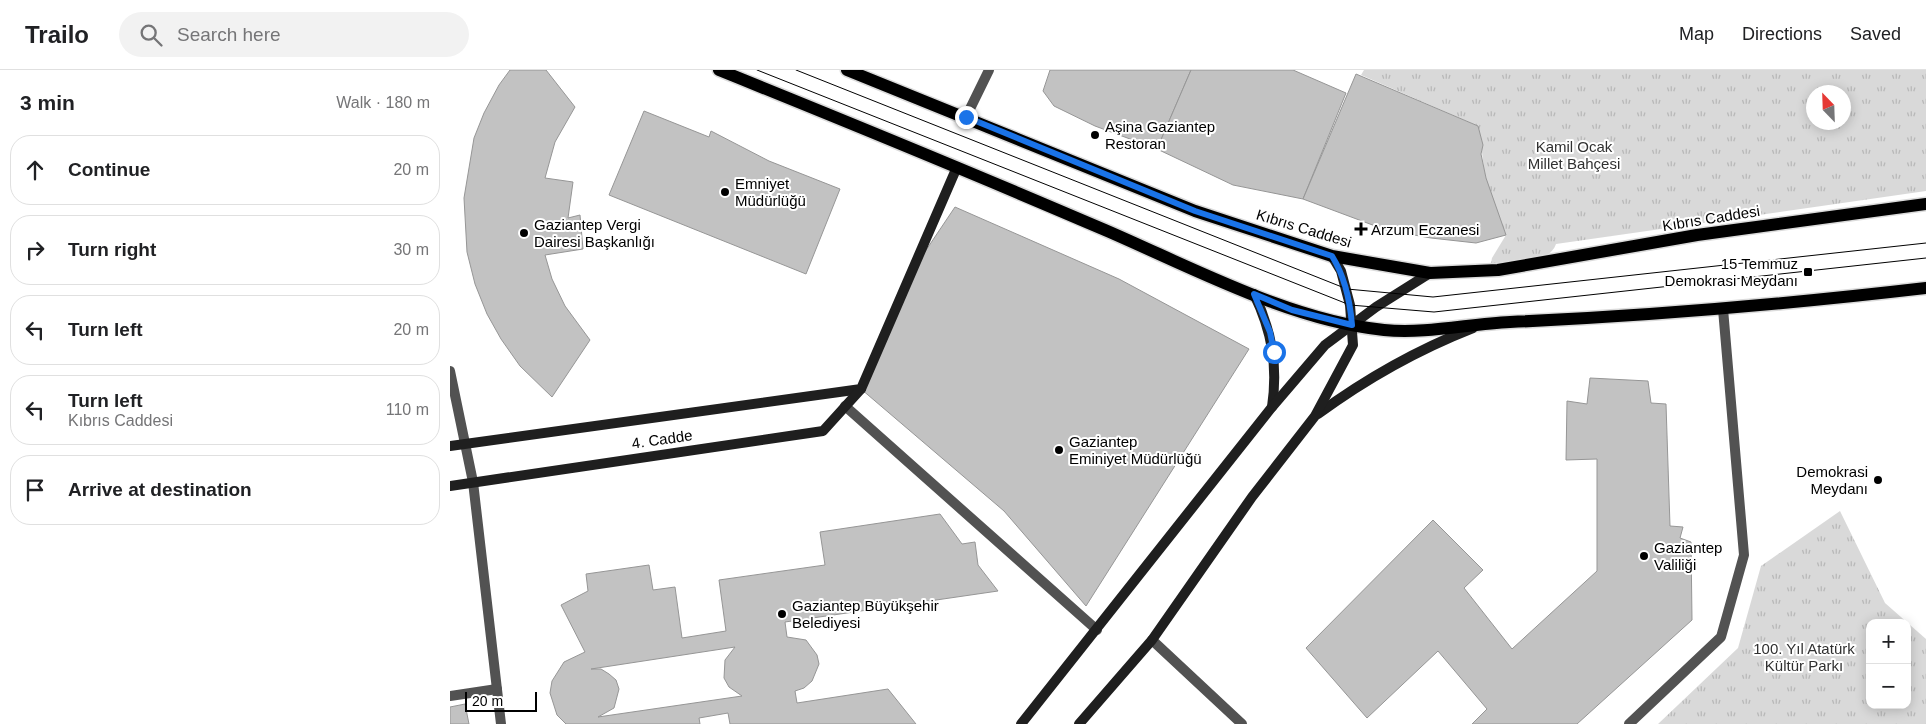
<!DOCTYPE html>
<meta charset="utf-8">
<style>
body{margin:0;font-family:Helvetica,sans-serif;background:#f2f2f2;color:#202124}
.controls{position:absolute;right:15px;bottom:15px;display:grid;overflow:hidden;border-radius:10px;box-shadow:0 2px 12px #0003}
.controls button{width:45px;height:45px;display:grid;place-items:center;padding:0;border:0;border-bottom:1px solid #e0e0e0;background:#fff;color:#202124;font:25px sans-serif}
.compass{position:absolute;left:1356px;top:15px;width:45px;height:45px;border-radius:50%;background:#fff;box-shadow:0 2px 12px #0003;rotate:337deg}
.scale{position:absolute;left:15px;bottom:12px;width:72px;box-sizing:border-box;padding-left:5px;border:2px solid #000;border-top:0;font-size:14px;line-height:18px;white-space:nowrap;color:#000;-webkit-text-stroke:4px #fff;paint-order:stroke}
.stop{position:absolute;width:15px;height:15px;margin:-11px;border:4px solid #1a73e8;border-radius:50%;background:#fff}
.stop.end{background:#1a73e8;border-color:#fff;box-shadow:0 1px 5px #0008}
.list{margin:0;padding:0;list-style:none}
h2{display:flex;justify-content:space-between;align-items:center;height:65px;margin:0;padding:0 20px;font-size:21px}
h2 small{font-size:16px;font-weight:400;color:#757577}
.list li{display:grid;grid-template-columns:32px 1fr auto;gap:15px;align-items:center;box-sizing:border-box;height:70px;margin:0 10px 10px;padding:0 10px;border:1px solid #e0e0e0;border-radius:20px}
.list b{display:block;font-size:19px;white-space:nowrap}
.list p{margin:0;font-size:16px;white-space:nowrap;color:#757577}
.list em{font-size:16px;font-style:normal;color:#757577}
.icon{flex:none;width:28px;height:28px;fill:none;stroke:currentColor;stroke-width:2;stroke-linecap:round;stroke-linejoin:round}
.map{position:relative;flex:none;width:1476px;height:654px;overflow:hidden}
header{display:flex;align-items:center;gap:30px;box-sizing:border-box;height:70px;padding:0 25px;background:#fff;border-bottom:1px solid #e0e0e0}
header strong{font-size:24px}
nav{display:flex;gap:28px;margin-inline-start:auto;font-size:18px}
.search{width:350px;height:45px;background:#f2f2f2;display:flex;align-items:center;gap:12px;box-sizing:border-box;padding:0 18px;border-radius:28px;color:#757577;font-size:19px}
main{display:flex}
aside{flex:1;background:#fff}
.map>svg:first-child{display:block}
.park{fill:url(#park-tufts);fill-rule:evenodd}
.building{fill:#c2c2c2;stroke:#969696;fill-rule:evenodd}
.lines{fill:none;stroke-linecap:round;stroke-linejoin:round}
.primary-casing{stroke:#dbdbdb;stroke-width:15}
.street{stroke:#525252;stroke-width:10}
.secondary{stroke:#1f1f1f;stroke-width:10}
.primary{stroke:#000;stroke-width:12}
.tram{stroke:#000;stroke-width:1}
.route{stroke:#1a73e8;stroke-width:6}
.poi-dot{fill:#000;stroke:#fff;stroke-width:2}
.labels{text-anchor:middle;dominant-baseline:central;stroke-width:4;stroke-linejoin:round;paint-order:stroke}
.poi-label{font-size:15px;fill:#000;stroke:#fff;text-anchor:start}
.park-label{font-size:15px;fill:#303030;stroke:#fff}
.street-label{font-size:15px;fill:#000;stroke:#fff}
</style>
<header>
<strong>Trailo</strong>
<div class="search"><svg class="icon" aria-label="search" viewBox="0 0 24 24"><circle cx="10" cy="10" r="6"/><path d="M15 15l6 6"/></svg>Search here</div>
<nav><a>Map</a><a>Directions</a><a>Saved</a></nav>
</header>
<main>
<aside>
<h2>3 min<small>Walk · 180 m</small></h2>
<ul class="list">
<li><svg class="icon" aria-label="ahead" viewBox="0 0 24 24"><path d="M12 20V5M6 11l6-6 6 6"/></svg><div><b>Continue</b></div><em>20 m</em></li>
<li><svg class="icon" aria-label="right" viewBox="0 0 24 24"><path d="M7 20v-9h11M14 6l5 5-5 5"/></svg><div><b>Turn right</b></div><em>30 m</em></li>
<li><svg class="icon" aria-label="left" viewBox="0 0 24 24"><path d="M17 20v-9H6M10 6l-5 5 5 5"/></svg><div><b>Turn left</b></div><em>20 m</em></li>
<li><svg class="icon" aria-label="left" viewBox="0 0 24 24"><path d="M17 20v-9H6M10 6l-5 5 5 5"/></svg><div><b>Turn left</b><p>Kıbrıs Caddesi</p></div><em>110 m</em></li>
<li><svg class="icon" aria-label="arrive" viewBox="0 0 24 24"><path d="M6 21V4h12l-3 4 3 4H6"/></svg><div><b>Arrive at destination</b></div></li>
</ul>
</aside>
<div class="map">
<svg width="1476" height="654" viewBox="0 0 1476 654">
<defs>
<pattern id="park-tufts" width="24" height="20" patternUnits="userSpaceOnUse" patternTransform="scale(1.25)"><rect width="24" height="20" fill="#d9d9d9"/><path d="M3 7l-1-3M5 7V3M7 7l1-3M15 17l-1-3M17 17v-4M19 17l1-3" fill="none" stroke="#b8b8b8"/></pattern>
</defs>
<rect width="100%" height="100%" fill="#fff"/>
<!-- park -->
<g class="park">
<path d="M914,0H1476V121L1106,174C1099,195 1060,194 1040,198L1042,188L1056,165C1049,147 1041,128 1036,109C1032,91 1032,74 1028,56L911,5ZM1364,22H1394V52H1364Z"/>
<path d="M1390,441L1435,533L1476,569V654H1208L1288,578L1311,496ZM1420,553H1457V635H1420Z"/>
</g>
<!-- building -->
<g class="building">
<polygon points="60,0 96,0 125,37 105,72 95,108 123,112 118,148 130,145 133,179 95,185 102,209 115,236 140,270 102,327 70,296 51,269 37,244 25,214 17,182 14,128 24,68 34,43 49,15"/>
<polygon points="600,0 741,0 707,79 645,56 604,36 593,21"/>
<polygon points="741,0 843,0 896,23 853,129 783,115 707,79"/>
<polygon points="906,4 1028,56 1033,75 1031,84 1036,108 1056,165 1026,173 981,168 936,160 853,129"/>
<polygon points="194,41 259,67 261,61 319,91 390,119 356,204 159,125"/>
<polygon points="505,137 669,209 799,279 636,536 554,441 411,319 460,204"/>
<polygon points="1140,308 1198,311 1201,333 1216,334 1220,456 1233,457 1230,468 1241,472 1242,550 1127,654 1022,654 1037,639 988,581 917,648 856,578 983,450 1033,500 1014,518 1062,579 1147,501 1147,389 1116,390 1117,331 1137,334"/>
<path d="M490,444L512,474L525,472L528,495L548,521L335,552L337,567L356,570L367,585L369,594L362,611L354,618L345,621L347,633L438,619L466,654H280L278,643L249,648L250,654H116L107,645L100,623L102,611L114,592L135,582L111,535L138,521L136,504L199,495L203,520L225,517L232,568L276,561L269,510L375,495L370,462ZM285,577L275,590L274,608L279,617L292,626L148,647L164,638L169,619L166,610L159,604L151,599H141Z"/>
<polygon points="15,634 19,654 0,654 0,637"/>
</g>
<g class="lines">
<!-- primary casing -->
<g class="primary-casing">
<g id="primary">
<path d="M269,0C398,52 527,105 655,160C741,197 841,251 934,260C976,264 1018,254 1060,252C1199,246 1338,234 1476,218"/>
<polyline points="397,0 745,141 882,186 980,203 1048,200 1247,165 1476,134"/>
</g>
</g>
<!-- street -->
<g class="street">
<polyline points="516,47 539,0"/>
<polyline points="0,301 23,412 51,654"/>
<polyline points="395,336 647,560"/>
<polyline points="702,570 792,654"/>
<polyline points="0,626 47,619"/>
<polyline points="1179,654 1271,567 1294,485 1273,239"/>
</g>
<!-- secondary -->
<g class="secondary">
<path d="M804,224C822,261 828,296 822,337"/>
<path d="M868,344C917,308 967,280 1023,258"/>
<polyline points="0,376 411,319 507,97"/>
<polyline points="0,416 373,361 411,319"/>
<polyline points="571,654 822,337 875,275 926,237 980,203"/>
<polyline points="629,654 702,570 802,427 865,346 903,275 900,235 891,201 882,186"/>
</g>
<!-- primary -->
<use href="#primary" class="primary"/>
<!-- tram -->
<g class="tram">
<polyline points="307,0 900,235 984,242 1476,188"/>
<polyline points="346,0 897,219 983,227 1476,173"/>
</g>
</g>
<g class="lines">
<!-- route -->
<path class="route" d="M516,47L745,141L882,186C895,207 900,230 902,255L842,240L804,224L820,262L824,282"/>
</g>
<!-- markers -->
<g class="poi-dot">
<circle cx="645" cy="65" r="5"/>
<circle cx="275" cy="122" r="5"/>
<path d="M908.5 151.5h5v5h5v5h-5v5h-5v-5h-5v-5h5z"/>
<circle cx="74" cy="163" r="5"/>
<rect x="1353" y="197" width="10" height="10" rx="2.5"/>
<circle cx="609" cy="380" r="5"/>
<circle cx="1428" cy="410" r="5"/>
<circle cx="1194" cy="486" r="5"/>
<circle cx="332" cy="544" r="5"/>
</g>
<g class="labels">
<!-- poi labels -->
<g class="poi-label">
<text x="655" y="56">Aşina Gaziantep<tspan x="655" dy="17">Restoran</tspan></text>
<text x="285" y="113">Emniyet<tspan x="285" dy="17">Müdürlüğü</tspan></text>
<text x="84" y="154">Gaziantep Vergi<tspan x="84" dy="17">Dairesi Başkanlığı</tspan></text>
<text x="921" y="159">Arzum Eczanesi</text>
<text x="1348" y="193" text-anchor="end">15 Temmuz<tspan x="1348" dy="17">Demokrasi Meydanı</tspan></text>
<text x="619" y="371">Gaziantep<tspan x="619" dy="17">Eminiyet Müdürlüğü</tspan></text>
<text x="1418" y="401" text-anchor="end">Demokrasi<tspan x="1418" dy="17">Meydanı</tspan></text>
<text x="1204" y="477">Gaziantep<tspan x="1204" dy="17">Valiliği</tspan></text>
<text x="342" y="535">Gaziantep Büyükşehir<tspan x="342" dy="17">Belediyesi</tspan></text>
</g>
<!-- park labels -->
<g class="park-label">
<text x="1124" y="76">Kamil Ocak<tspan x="1124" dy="17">Millet Bahçesi</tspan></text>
<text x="1354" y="578">100. Yıl Atatürk<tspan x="1354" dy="17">Kültür Parkı</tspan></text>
</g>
<!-- street labels -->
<g class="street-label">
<text transform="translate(1261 148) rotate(-9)">Kıbrıs Caddesi</text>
<text transform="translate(854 158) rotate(17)">Kıbrıs Caddesi</text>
<text transform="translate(212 369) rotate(-8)">4. Cadde</text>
</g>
</g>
</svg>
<div class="controls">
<button>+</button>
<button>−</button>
</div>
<svg class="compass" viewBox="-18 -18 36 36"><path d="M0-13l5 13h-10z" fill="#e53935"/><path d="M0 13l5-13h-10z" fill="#757577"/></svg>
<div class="scale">20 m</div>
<div class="stop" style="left:824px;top:282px"></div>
<div class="stop end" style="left:516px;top:47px"></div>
</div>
</main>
